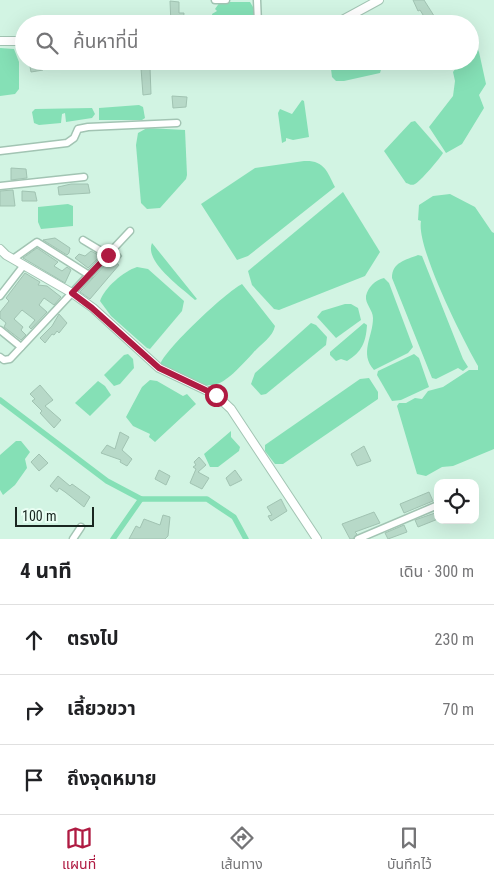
<!DOCTYPE html>
<html lang="th">
<meta charset="utf-8">
<style>
body{margin:0;font-family:"Roboto Condensed","Noto Sans Thai",sans-serif;background:#f2f2f2;color:#202124}
.controls{position:absolute;right:15px;bottom:15px;display:grid;overflow:hidden;border-radius:10px;box-shadow:0 5px 20px #0002}
.controls button{width:45px;height:45px;display:grid;place-items:center;padding:0;border:0;border-bottom:1px solid #e0e0e0;background:#fff;color:#202124;font:25px sans-serif}
.scale{position:absolute;left:15px;bottom:12px;width:79px;box-sizing:border-box;padding-left:5px;border:2px solid #192620;border-top:0;font-size:14px;line-height:18px;white-space:nowrap;color:#192620;-webkit-text-stroke:4px #e9fef3;paint-order:stroke}
.stop{position:absolute;width:15px;height:15px;margin:-11px;border:4px solid #af1b42;border-radius:50%;background:#fff}
.stop.end{background:#af1b42;border-color:#fff;box-shadow:0 1px 5px #0008}
.list{margin:0;padding:0;list-style:none}
h2{display:flex;justify-content:space-between;align-items:center;height:65px;margin:0;padding:0 20px;font-size:21px}
h2 small{font-size:16px;font-weight:400;color:#757577}
.list li{display:grid;grid-template-columns:32px 1fr auto;gap:15px;align-items:center;box-sizing:border-box;height:70px;padding:0 20px;border-top:1px solid #e0e0e0}
.list b{display:block;font-size:19px;white-space:nowrap}
.list em{font-size:16px;font-style:normal;color:#757577}
.icon{flex:none;width:28px;height:28px;fill:none;stroke:currentColor;stroke-width:2;stroke-linecap:round;stroke-linejoin:round}
.map{position:relative;flex:none;width:494px;height:539px;overflow:hidden}
.search{position:absolute;background:#fff;box-shadow:0 5px 20px #0002;left:15px;right:15px;top:15px;height:55px;display:flex;align-items:center;gap:12px;box-sizing:border-box;padding:0 18px;border-radius:28px;color:#757577;font-size:19px}
.sheet{height:275px;background:#fff}
nav{display:flex;justify-content:space-around;align-items:center;box-sizing:border-box;height:70px;border-top:1px solid #e0e0e0;background:#fff;font-size:14px;color:#757577}
nav a{display:grid;justify-items:center;gap:2px}
nav .on{color:#af1b42}
.map>svg:first-child{display:block}
.water{fill:#85e0b6}
.lines{fill:none;stroke-linecap:round;stroke-linejoin:round}
.canal{stroke:#85e0b6;stroke-width:5.5}
.building{fill:#b7d9c8;stroke:#a1c3b2}
.minor-casing{stroke:#a2c4b3;stroke-width:9}
.tertiary-casing{stroke:#a2c4b3;stroke-width:10}
.minor{stroke:#fff;stroke-width:6}
.tertiary{stroke:#fff;stroke-width:8}
.route{stroke:#af1b42;stroke-width:6}
</style>
<div class="map">
<svg width="494" height="539" viewBox="0 0 494 539">
<rect width="100%" height="100%" fill="#d2f4e3"/>
<!-- water -->
<g class="water">
<polygon points="220,2 250,2 253,7 254,24 209,24 213,20 212,14 217,11 215,9"/>
<polygon points="0,48 14,49 19,62 19,89 15,94 0,96"/>
<polygon points="474,48 477,48 479,52 486,84 479,95 484,108 462,144 446,153 429,127 453,96 455,81 453,72 461,61 470,61 470,51"/>
<polygon points="380,61 382,66 380,73 344,81 336,81 332,77 330,61"/>
<polygon points="302,100 304,101 309,137 293,140 286,138 286,141 282,143 278,113 280,109 292,114"/>
<polygon points="139,105 143,107 145,118 142,120 99,120 99,108"/>
<polygon points="92,108 95,114 92,118 66,122 65,113 62,114 61,123 39,125 34,123 32,112 35,109"/>
<path d="M415,121L443,153C441,157 419,183 415,184C411,186 410,184 406,183L384,151L411,122Z"/>
<polygon points="147,128 185,130 187,175 186,179 160,208 147,209 141,203 136,145 138,133"/>
<path d="M304,161C324,160 327,171 335,187L248,256L237,260L201,204L255,168Z"/>
<polygon points="343,192 380,252 365,276 279,310 274,309 252,285 248,271"/>
<path d="M450,194L475,207L492,232L494,233V449L453,466L442,467L426,476L417,474L397,406L399,403H406L415,398L422,399L428,391L443,387L469,370H478V366C463,340 416,247 421,221L418,220L419,205L433,196Z"/>
<polygon points="68,204 73,206 73,226 41,229 38,222 38,207"/>
<path d="M152,243L197,299L195,300C182,288 144,262 152,243Z"/>
<path d="M418,255L422,256L463,359L468,367L463,371L458,368L436,379L432,378L392,278C392,262 406,260 418,255Z"/>
<path d="M137,267L148,269L184,301L182,311L150,349L147,348L111,316L100,301C104,288 124,271 137,267Z"/>
<path d="M384,278L389,283L413,347L408,353L374,370C359,353 373,337 373,318C373,310 365,304 366,296C368,287 375,280 384,278Z"/>
<path d="M242,284L275,326C273,337 260,345 253,353C212,398 212,390 160,365C164,350 226,292 242,284Z"/>
<polygon points="345,304 351,304 358,308 361,320 336,338 317,317 322,311"/>
<polygon points="311,323 316,325 327,337 326,345 266,394 261,395 251,384 255,373"/>
<path d="M364,323L367,325C366,342 362,352 347,361L341,359L336,361L330,355V352Z"/>
<polygon points="128,354 133,359 134,368 120,384 114,386 104,375 124,355"/>
<polygon points="414,354 419,358 429,387 401,400 392,401 377,375 378,371"/>
<polygon points="369,378 378,392 378,399 283,464 275,464 265,451 265,445 360,379"/>
<polygon points="150,380 157,381 183,396 187,394 196,404 155,442 149,437 150,434 133,426 126,417 142,387"/>
<polygon points="98,381 105,386 111,395 90,416 75,403"/>
<polygon points="231,431 231,437 240,447 239,451 218,467 210,467 204,454"/>
<polygon points="16,441 21,441 30,452 25,459 27,468 15,485 3,495 0,490 0,455"/>
</g>
<g class="lines">
<!-- canal -->
<g class="canal">
<polyline points="0,400 107,481 141,499 207,499 234,517 246,539"/>
<polyline points="113,539 141,499"/>
</g>
</g>
<!-- building -->
<g class="building">
<polygon points="413,0 424,0 436,19 428,23 420,10 418,11"/>
<polygon points="170,1 179,2 179,13 184,13 183,24 171,24"/>
<polygon points="29,61 43,61 43,70 31,72"/>
<polygon points="141,68 150,68 151,94 143,95"/>
<polygon points="172,96 187,97 186,107 173,108"/>
<polygon points="11,168 26,169 27,178 11,180"/>
<polygon points="71,184 88,184 90,193 59,195 58,187"/>
<polygon points="13,190 15,206 0,206 0,191"/>
<polygon points="22,191 35,192 37,201 22,201"/>
<polygon points="55,238 70,248 69,253 67,255 43,240"/>
<polygon points="37,248 58,262 54,266 62,271 67,267 71,270 65,283 23,258"/>
<polygon points="91,251 100,256 88,268 75,258 79,254 85,256"/>
<polygon points="118,251 122,256 116,263 119,265 90,299 80,292"/>
<polygon points="25,273 40,282 38,285 47,286 61,297 54,305 44,298 39,305 47,312 31,329 29,327 35,320 22,310 14,319 23,327 21,330 26,335 21,340 4,327 6,323 0,318 0,312 9,301 6,298"/>
<polygon points="59,314 67,323 59,333 57,331 54,335 52,334 45,343 40,338 52,326"/>
<polygon points="40,385 53,400 45,406 61,420 54,428 40,413 42,411 32,401 35,399 30,394"/>
<polygon points="120,432 129,437 122,450 132,459 127,466 120,462 121,460 101,453 107,445 115,449"/>
<polygon points="364,446 371,461 357,466 351,454"/>
<polygon points="39,454 48,463 39,471 31,462"/>
<polygon points="199,457 206,465 198,472 209,478 202,489 190,483 196,469 193,467 196,465 194,462"/>
<polygon points="159,470 170,476 166,485 155,479"/>
<polygon points="235,470 242,480 230,486 226,478"/>
<polygon points="58,476 70,486 72,484 90,497 84,507 65,492 59,488 57,492 50,486"/>
<polygon points="429,492 433,501 404,513 400,504"/>
<polygon points="281,499 287,511 271,521 268,516 272,515 267,507"/>
<polygon points="374,512 380,523 355,532 357,534 353,539 350,539 342,524"/>
<polygon points="435,513 438,519 418,527 415,520"/>
<polygon points="163,515 170,517 168,536 165,539 129,539 136,526 140,528 144,519 160,525"/>
<polygon points="404,525 407,532 388,539 385,533"/>
</g>
<g class="lines">
<!-- minor casing -->
<g class="minor-casing">
<g id="minor">
<polyline points="215,0 226,0"/>
<polyline points="257,0 258,24"/>
<polyline points="0,151 67,143 74,138 78,129 88,127 177,123"/>
<polyline points="0,186 84,177"/>
<polyline points="83,240 108,255"/>
<polyline points="13,259 37,242 89,275"/>
<polyline points="0,296 24,265"/>
<polyline points="0,330 21,347"/>
<polyline points="0,357 4,360 10,359 130,231"/>
<polyline points="73,539 81,527"/>
<polyline points="358,539 438,505"/>
</g>
</g>
<!-- tertiary casing -->
<g class="tertiary-casing">
<g id="tertiary">
<polyline points="335,24 379,0"/>
<polyline points="0,41 24,41"/>
<polyline points="0,249 6,255 72,293 93,308 159,368 216,395 231,409 317,539"/>
</g>
</g>
<!-- minor -->
<use href="#minor" class="minor"/>
<!-- tertiary -->
<use href="#tertiary" class="tertiary"/>
</g>
<g class="lines">
<!-- route -->
<polyline class="route" points="108,255 72,293 92,308 159,368 216,395"/>
</g>
</svg>
<div class="controls">
<button><svg class="icon" aria-label="locate" viewBox="0 0 24 24"><circle cx="12" cy="12" r="6"/><path d="M12 2v4M12 18v4M2 12h4M18 12h4"/></svg></button>
</div>
<div class="scale">100 m</div>
<div class="stop" style="left:216px;top:395px"></div>
<div class="stop end" style="left:108px;top:255px"></div>
<div class="search"><svg class="icon" aria-label="search" viewBox="0 0 24 24"><circle cx="10" cy="10" r="6"/><path d="M15 15l6 6"/></svg>ค้นหาที่นี่</div>
</div>
<section class="sheet">
<h2>4 นาที<small>เดิน · 300 m</small></h2>
<ul class="list">
<li><svg class="icon" aria-label="ahead" viewBox="0 0 24 24"><path d="M12 20V5M6 11l6-6 6 6"/></svg><div><b>ตรงไป</b></div><em>230 m</em></li>
<li><svg class="icon" aria-label="right" viewBox="0 0 24 24"><path d="M7 20v-9h11M14 6l5 5-5 5"/></svg><div><b>เลี้ยวขวา</b></div><em>70 m</em></li>
<li><svg class="icon" aria-label="arrive" viewBox="0 0 24 24"><path d="M6 21V4h12l-3 4 3 4H6"/></svg><div><b>ถึงจุดหมาย</b></div></li>
</ul>
</section>
<nav>
<a class="on"><svg class="icon" aria-label="map" viewBox="0 0 24 24"><path d="M3 6l6-2 6 2 6-2v14l-6 2-6-2-6 2zM9 4v14M15 6v14"/></svg>แผนที่</a>
<a><svg class="icon" aria-label="directions" viewBox="0 0 24 24"><path d="M12 3l9 9-9 9-9-9zM9 14v-3h6M13 9l2 2-2 2"/></svg>เส้นทาง</a>
<a><svg class="icon" aria-label="saved" viewBox="0 0 24 24"><path d="M7 4h10v16l-5-4-5 4z"/></svg>บันทึกไว้</a>
</nav>
